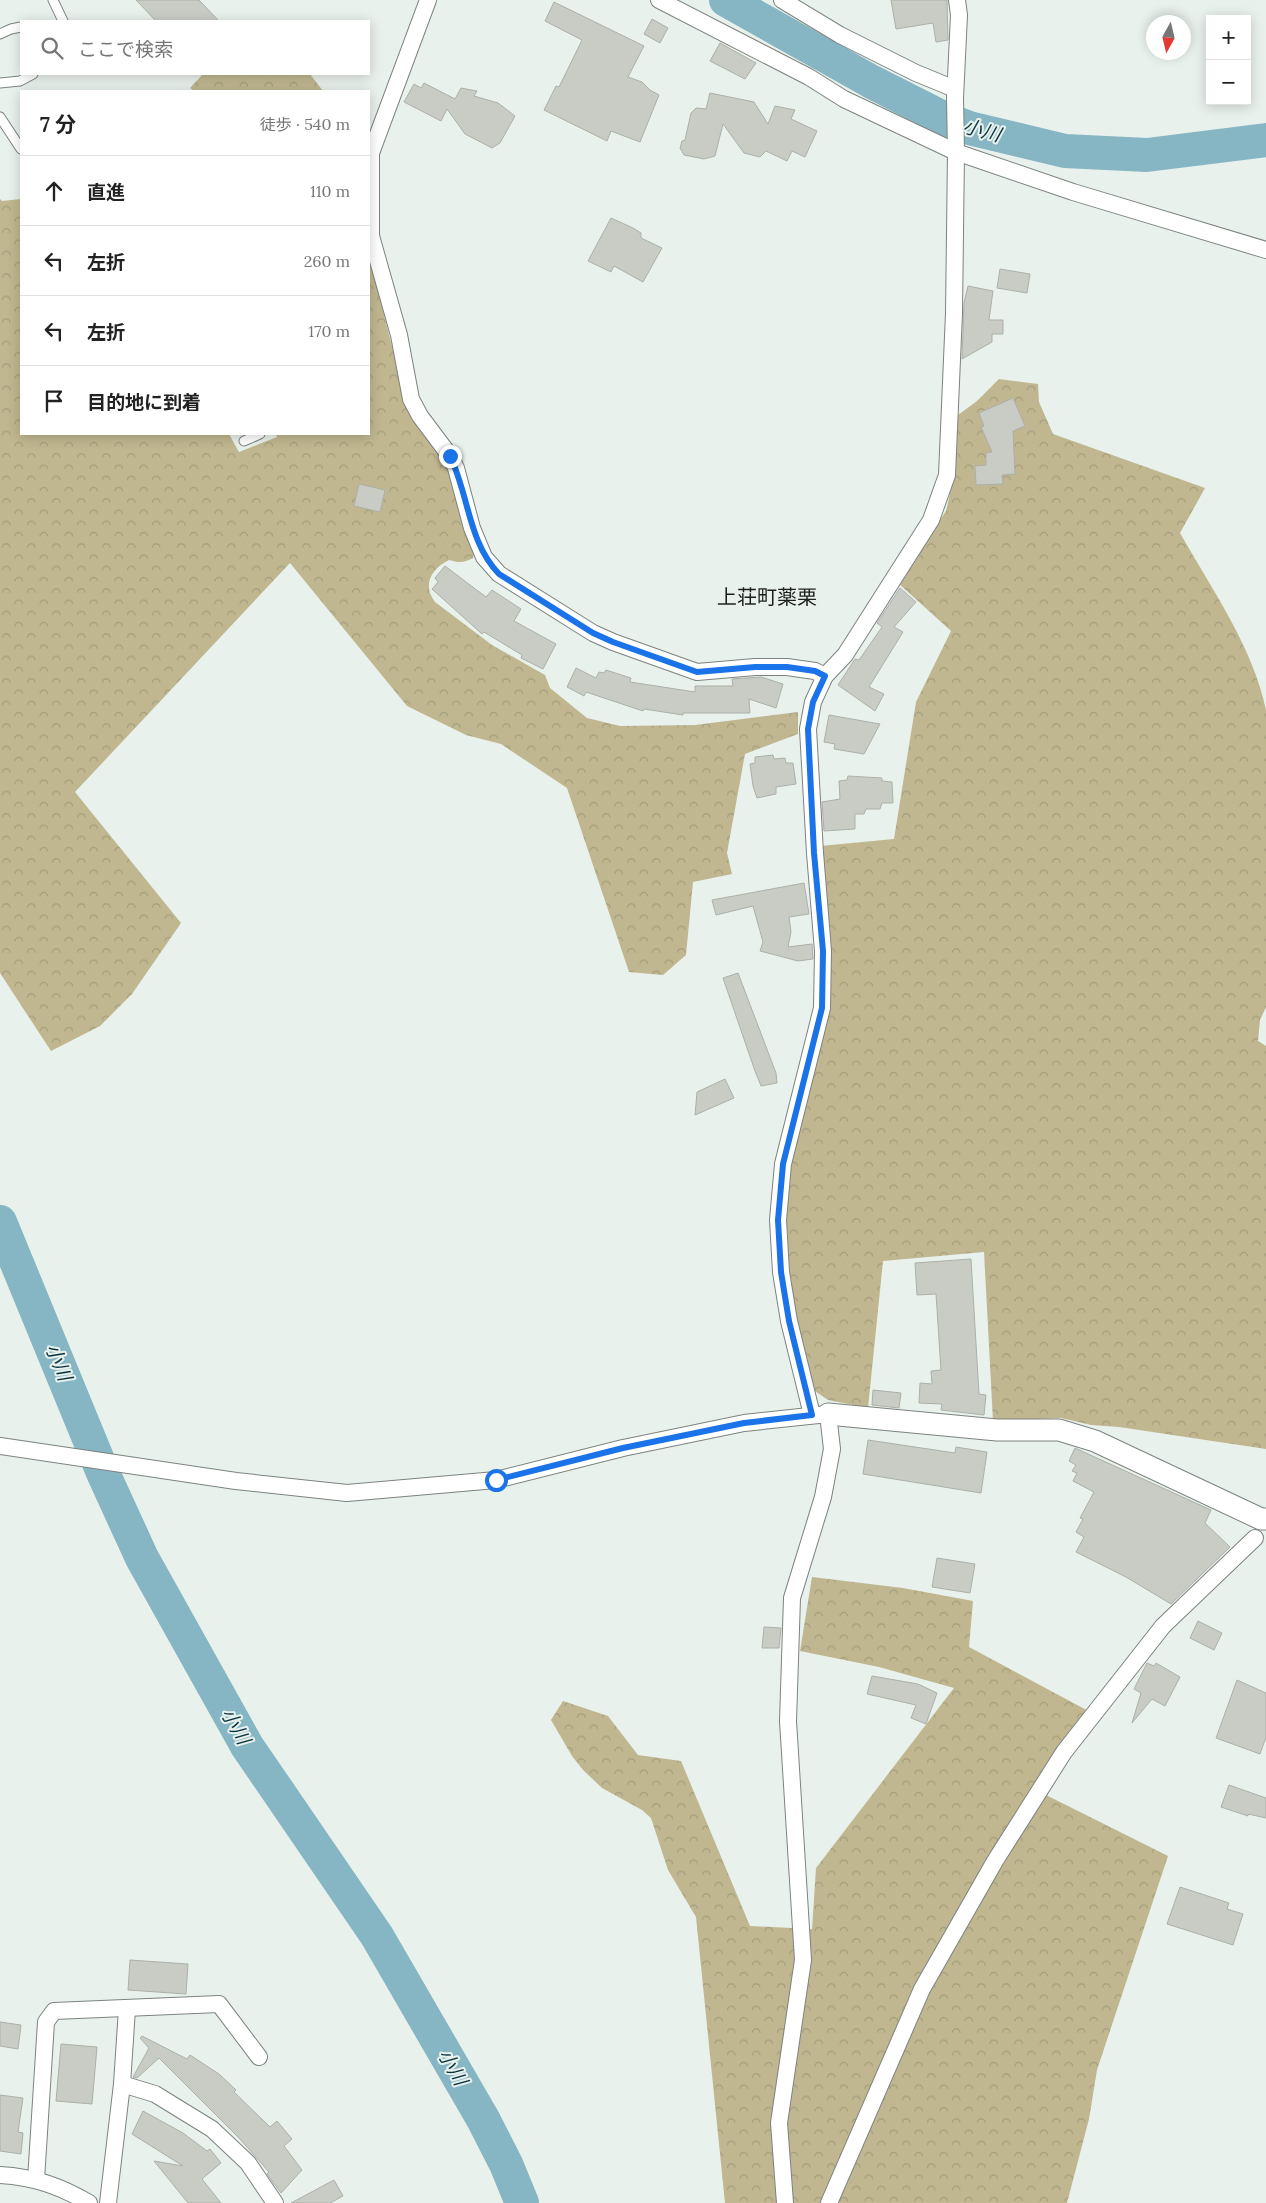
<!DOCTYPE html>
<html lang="ja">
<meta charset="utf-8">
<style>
body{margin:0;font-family:Lora,"Noto Sans JP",serif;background:#f6f6f6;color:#222}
.controls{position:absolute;right:15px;top:15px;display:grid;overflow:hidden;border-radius:0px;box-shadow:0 2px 12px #0003}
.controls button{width:45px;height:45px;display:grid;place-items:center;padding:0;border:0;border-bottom:1px solid #e0e0e0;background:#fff;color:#222;font:25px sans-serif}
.compass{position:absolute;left:1146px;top:15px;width:45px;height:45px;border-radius:50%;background:#fff;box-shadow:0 2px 12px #0003;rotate:188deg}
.stop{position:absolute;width:15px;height:15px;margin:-11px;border:4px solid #1a73e8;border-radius:50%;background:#fff}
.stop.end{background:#1a73e8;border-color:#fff;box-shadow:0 1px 5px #0008}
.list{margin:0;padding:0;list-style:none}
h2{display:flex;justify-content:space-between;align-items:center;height:65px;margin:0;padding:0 20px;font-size:21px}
h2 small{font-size:16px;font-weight:400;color:#767676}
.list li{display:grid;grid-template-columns:32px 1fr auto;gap:15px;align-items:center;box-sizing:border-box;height:70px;padding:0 20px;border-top:1px solid #e0e0e0}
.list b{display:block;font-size:19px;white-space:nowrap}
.list em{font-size:16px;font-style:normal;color:#767676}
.icon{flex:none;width:28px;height:28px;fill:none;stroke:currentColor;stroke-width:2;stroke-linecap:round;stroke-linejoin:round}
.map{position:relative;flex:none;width:1266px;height:2203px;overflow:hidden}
.search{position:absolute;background:#fff;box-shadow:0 2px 12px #0003;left:20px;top:20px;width:350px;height:55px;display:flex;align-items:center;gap:12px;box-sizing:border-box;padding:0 18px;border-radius:0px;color:#767676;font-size:19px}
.panel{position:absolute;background:#fff;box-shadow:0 2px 12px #0003;left:20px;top:90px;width:350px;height:345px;border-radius:0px}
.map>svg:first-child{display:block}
.forest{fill:url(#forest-crowns)}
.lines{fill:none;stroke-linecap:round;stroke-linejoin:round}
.river{stroke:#86b5c4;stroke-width:34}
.building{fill:#c9ccc5;stroke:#adb0a9}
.service-casing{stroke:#7c837f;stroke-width:11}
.minor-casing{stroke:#7c837f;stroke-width:18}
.tertiary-casing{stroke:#7c837f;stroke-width:23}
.service{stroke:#fff;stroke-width:9}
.minor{stroke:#fff;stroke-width:16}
.tertiary{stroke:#fff;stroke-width:21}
.route{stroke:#1a73e8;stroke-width:6}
.labels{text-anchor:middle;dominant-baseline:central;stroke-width:4;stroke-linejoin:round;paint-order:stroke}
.water-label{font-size:19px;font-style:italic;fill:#073440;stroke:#e9f1ec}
.quarter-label{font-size:20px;fill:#1b1e1c;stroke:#e9f1ec}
</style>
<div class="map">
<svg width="1266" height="2203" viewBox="0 0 1266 2203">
<defs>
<pattern id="forest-crowns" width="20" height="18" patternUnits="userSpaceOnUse" patternTransform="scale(1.25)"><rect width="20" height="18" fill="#c0b790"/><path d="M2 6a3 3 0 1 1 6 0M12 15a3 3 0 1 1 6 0" fill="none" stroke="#a49d7c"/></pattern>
</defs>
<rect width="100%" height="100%" fill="#e9f1ec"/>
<!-- forest -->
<g class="forest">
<polygon points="203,74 310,74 323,91 194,91 190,88"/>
<path d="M0,199L2,201L21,199V434H229L239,452L277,437L276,434H369V255L407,406L448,463L474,553L473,558C464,563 459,563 449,560C431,569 422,585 435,602L492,645L545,675L550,688L587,718L620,726L695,725L798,712V734L745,754L727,853L732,874L693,882L686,955L663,975L629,972L567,788L501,744L466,735L407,706L290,563L75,792L181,923L132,994L100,1026L51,1051L0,973Z"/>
<path d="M999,379L1038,384L1039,402L1053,434L1205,488L1180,533C1211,588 1253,647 1266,710V1007L1260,1020L1258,1041L1266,1046V1449L1119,1427L1091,1425L1061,1418L993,1421L984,1252L883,1261L868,1408L828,1400L812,1389L801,1349L786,1246L788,1181L791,1159L816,1061L820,846L894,839L916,702L951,631L898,583L946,511L952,485L958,415L977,401Z"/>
<polygon points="812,1577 903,1588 973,1601 969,1647 1094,1714 1038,1791 1168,1856 1097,2070 1089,2119 1067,2203 725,2203 696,1917 668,1870 651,1818 642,1810 602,1788 583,1770 572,1756 551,1720 563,1701 608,1716 638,1755 681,1761 750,1926 812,1929 816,1868 954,1688 879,1667 800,1651"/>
</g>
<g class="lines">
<!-- river -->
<g class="river">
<polyline points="726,0 872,82 945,119 969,128 1065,151 1147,155 1266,140"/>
<polyline points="0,1222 104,1475 142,1558 247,1746 377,1936 483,2119 506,2164 522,2203"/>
</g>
</g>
<!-- building -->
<g class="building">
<polygon points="136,0 199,0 219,21 156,21"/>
<polygon points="891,0 947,0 948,40 936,42 933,23 896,29"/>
<polygon points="554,2 644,46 628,77 642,82 650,90 659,95 640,142 611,131 607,141 544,110 556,86 559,87 582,40 545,21"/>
<polygon points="652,19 668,28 660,43 644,34"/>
<polygon points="720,43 756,63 745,79 710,61"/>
<polygon points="424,83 455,99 461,88 477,91 474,96 498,103 515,116 500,143 492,148 465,134 447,109 441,121 404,102 414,84 421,88"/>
<polygon points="710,93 754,102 768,124 775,106 795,110 791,119 817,131 805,157 792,151 787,161 766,151 760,157 744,153 723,124 715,156 704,159 684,155 680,148 682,141 685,140 691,113 696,108 706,109"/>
<polygon points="611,218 633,228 641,233 641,238 662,248 643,282 614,266 611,272 588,261"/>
<polygon points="1000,269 1030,274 1027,293 997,288"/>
<polygon points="968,286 993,291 989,320 1003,320 1003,334 992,334 992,342 962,359 964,303"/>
<polygon points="1013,398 1025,426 1013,431 1015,474 1002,475 1003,484 976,485 975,466 986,465 986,453 992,452 981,427 984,426 979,413"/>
<polygon points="359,484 385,490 380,512 354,506"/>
<polygon points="445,566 486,597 492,590 521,609 514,621 556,644 543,669 521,658 522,655 484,632 482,634 432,589 438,582 435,578"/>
<polygon points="900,588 916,602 894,627 903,632 869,687 884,694 875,711 838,685 855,659 859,660 882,627 877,623"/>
<polygon points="576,668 596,678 599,672 604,673 606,670 631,678 630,682 695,692 695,686 733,686 732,679 761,677 783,684 776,708 749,699 750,713 683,713 683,715 644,709 643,711 586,692 584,696 567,687"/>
<polygon points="829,715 880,724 864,754 834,749 835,744 824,742"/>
<polygon points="773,755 774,759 785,758 786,763 793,763 796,784 776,787 776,794 757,798 753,786 750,764 755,763 755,757"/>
<polygon points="848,776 882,778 882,781 892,782 893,803 882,803 880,809 866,809 864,814 855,814 855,829 824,831 822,802 840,799 839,781 847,780"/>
<polygon points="804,883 809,914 789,917 791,932 788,947 812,944 813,959 798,961 760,951 763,942 753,906 716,915 712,900"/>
<polygon points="738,973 776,1073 777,1083 761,1086 755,1071 723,978"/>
<polygon points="725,1079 734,1098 695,1115 697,1092"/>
<polygon points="971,1259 979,1394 986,1395 984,1415 941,1410 942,1404 919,1403 920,1383 932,1384 931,1371 941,1370 936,1294 917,1295 915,1263"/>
<polygon points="873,1390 901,1393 899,1408 872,1405"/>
<polygon points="868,1440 955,1453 956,1447 987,1452 981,1493 863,1474"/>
<polygon points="1075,1448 1211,1510 1205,1523 1230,1547 1171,1604 1126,1577 1076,1552 1084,1537 1076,1532 1083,1519 1080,1518 1094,1492 1073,1481 1077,1473 1072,1471 1076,1465 1069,1461"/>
<polygon points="937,1558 975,1564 970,1593 932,1587"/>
<polygon points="1198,1621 1222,1633 1214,1650 1190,1638"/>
<polygon points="764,1627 781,1628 779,1648 762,1648"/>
<polygon points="1147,1663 1154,1666 1156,1663 1180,1677 1165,1706 1152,1699 1132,1723 1141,1693 1134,1689"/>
<polygon points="872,1676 918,1684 937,1693 926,1724 911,1718 916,1705 867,1694"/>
<polygon points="1237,1680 1266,1693 1266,1737 1260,1754 1216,1738"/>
<polygon points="1229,1785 1266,1798 1266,1818 1248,1814 1248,1816 1221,1807"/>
<polygon points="1180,1887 1229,1903 1227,1909 1243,1914 1233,1945 1167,1924"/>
<polygon points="130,1960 188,1964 186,1994 128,1990"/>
<polygon points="0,2022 21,2025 18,2049 0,2046"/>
<polygon points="142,2036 187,2059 190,2055 219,2074 236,2090 234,2092 270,2127 277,2121 292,2139 284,2146 302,2170 281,2193 267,2174 269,2172 239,2138 159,2058 137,2078 133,2077 149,2048 140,2038"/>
<polygon points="61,2044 97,2047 92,2104 56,2101"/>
<polygon points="0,2095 23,2098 18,2132 23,2133 21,2154 0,2151"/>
<polygon points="143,2111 183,2133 207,2151 210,2149 221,2163 202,2179 221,2203 188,2203 154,2161 183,2166 132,2134"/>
<polygon points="334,2180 343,2196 330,2203 291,2203"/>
</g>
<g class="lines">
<!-- service casing -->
<g class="service-casing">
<g id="service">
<polyline points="53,0 63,21"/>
<polyline points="0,34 11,29 21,27"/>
<polyline points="0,83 20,81 33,74"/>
<polyline points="0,117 21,149"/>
<polyline points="244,441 260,434"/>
</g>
</g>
<!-- minor casing -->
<g class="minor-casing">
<g id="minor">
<polyline points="428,0 371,153 371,236 399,335 411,399 420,416 450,456 456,468 472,528 484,557 499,574 593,633 613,642 697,672 755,667 787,667 815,671 825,676"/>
<polyline points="659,0 809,77 844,99 956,152 1073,192 1266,250"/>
<polyline points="782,0 840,35 916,73 955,89"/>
<polyline points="812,1415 789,1321 781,1272 778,1220 783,1164 822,1008 823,951 815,853 808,729 813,702 825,676 845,655 931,520 947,475 954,313 956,152 955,98 959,15 957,0"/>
<polyline points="0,1446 236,1481 347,1493 496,1480 623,1448 744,1423 828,1414 832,1449 823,1497 792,1598 788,1721 803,1960 779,2123 785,2203"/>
<polyline points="122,2084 155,2094 212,2129 248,2163 275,2203"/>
<path d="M0,2175C34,2177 60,2186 89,2203"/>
<polyline points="36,2180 46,2022 54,2011 219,2004 259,2057"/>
<polyline points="108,2203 122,2084 127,2009"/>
<polyline points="829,2203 922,1989 995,1861 1064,1752 1163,1626 1255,1538"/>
</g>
</g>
<!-- tertiary casing -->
<g class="tertiary-casing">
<polyline id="tertiary" points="828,1414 997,1430 1059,1430 1095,1441 1261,1519 1266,1519"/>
</g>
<!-- service -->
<use href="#service" class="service"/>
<!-- minor -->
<use href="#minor" class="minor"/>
<!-- tertiary -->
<use href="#tertiary" class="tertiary"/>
</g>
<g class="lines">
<!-- route -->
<path class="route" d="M450,456C469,495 468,542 499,574L593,633L613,642L697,672L755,667H787L815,671L825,676L813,702L808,729L814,853L823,951L822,1008L783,1164L778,1220L781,1272L789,1321L812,1415L744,1423L623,1448L496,1480"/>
</g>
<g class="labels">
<!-- water labels -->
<g class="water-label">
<text transform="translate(982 130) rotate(15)">小川</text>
<text transform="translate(59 1362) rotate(67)">小川</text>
<text transform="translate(236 1726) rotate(60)">小川</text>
<text transform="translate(453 2067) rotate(60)">小川</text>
</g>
<!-- quarter labels -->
<g class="quarter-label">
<text x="767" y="596">上荘町薬栗</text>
</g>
</g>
</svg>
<div class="controls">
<button>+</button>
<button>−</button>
</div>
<svg class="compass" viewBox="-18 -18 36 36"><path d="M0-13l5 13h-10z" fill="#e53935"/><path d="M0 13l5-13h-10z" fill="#767676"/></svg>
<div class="stop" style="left:496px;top:1480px"></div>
<div class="stop end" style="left:450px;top:456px"></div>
<div class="search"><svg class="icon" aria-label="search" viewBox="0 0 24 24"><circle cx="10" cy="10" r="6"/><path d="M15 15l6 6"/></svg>ここで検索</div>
<section class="panel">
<h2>7 分<small>徒歩 · 540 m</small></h2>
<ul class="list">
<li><svg class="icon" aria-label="ahead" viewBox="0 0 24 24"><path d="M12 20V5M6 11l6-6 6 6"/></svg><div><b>直進</b></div><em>110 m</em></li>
<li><svg class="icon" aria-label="left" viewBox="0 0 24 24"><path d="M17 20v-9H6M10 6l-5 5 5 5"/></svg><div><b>左折</b></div><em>260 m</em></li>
<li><svg class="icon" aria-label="left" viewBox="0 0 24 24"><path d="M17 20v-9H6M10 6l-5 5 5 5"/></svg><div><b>左折</b></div><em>170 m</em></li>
<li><svg class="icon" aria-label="arrive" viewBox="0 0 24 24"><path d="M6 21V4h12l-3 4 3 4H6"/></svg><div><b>目的地に到着</b></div></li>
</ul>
</section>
</div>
